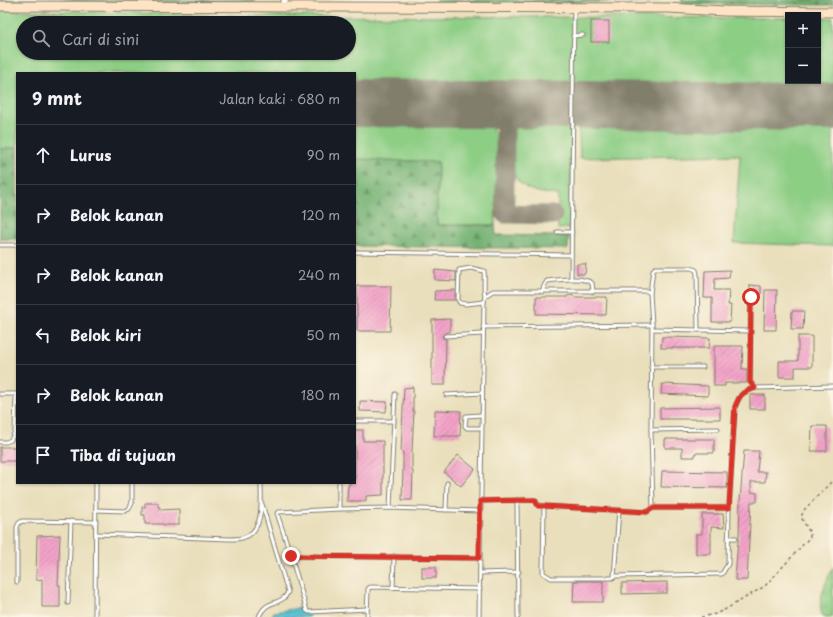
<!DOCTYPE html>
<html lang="id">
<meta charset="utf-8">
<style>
body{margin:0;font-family:"Playpen Sans",sans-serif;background:#20242c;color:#f1f3f6}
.controls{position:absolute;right:12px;top:12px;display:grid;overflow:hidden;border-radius:0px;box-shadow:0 1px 3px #0004}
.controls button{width:36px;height:36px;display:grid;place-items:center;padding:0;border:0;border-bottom:1px solid #363941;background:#171b24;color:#f1f3f6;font:20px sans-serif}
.stop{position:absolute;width:12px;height:12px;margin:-9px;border:3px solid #d93025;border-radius:50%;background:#fff}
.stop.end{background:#d93025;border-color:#fff;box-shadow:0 1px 4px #0008}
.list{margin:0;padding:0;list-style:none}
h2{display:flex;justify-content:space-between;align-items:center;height:52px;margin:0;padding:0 16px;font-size:17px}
h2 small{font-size:13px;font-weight:400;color:#9ea1a6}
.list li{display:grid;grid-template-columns:26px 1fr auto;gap:12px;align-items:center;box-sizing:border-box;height:60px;padding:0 16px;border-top:1px solid #363941}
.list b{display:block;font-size:15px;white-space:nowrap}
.list em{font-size:13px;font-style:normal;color:#9ea1a6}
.icon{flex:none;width:22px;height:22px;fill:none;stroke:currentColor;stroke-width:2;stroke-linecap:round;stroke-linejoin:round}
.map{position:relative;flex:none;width:833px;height:617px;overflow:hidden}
.search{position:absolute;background:#171b24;box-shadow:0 1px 3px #0004;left:16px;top:16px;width:340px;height:44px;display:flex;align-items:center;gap:10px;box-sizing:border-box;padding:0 14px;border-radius:22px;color:#9ea1a6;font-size:15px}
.panel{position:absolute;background:#171b24;box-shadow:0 1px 3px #0004;left:16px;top:72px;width:340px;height:412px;border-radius:0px}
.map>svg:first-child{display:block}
.grass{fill:#8dce85;stroke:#547550;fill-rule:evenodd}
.forest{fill:url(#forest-firs);stroke:#476647}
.wetland{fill:url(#wetland-marsh);stroke:#547550}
.water{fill:url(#water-rules);stroke:#3c727a}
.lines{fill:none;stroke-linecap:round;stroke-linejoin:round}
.taxiway{stroke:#827e6c;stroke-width:19}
.runway{stroke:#827e6c;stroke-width:48}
.building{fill:url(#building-hatch)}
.lane-casing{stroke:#827e6c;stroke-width:5}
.street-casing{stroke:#827e6c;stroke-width:8}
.secondary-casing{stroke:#827e6c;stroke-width:11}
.path{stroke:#827e6c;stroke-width:1.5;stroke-dasharray:3 3;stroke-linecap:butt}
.lane{stroke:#fff;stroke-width:3}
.street{stroke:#fff;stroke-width:6}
.secondary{stroke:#fee4c5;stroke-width:9}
.route{stroke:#d93025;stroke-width:5}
</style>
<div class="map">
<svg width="833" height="617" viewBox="0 0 833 617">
<defs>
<pattern id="forest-firs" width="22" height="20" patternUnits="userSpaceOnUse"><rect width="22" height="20" fill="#72b172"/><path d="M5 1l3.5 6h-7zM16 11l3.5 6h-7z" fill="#5d8f5d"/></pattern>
<pattern id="wetland-marsh" width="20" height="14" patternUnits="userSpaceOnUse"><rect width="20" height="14" fill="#8dce85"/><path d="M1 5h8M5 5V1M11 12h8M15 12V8" fill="none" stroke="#79b072"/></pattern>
<pattern id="water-rules" width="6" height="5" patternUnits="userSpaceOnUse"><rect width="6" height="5" fill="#5cc7d7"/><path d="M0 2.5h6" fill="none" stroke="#4faab8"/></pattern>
<pattern id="building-hatch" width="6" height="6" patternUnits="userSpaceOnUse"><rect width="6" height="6" fill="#f2a2c8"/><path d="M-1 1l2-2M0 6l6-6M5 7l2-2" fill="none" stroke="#cf8bab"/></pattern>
</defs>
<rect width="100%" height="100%" fill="#fcf5e5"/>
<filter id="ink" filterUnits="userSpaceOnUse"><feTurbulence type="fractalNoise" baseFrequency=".025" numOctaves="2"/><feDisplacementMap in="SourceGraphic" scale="8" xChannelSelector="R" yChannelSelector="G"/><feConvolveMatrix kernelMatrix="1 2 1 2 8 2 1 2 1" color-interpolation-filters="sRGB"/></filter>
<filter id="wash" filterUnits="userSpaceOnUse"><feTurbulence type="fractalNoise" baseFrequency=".012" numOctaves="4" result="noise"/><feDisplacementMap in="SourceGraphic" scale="16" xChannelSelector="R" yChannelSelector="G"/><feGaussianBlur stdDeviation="0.9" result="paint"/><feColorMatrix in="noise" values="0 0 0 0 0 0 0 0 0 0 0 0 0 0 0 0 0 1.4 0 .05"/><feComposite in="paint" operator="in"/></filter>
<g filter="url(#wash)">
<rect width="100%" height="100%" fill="#e9dfbc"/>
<!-- grass -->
<g class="grass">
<path d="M0,10L268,16L788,18V81H818V18H833V98L355,94V73H17V148L0,149ZM23,23H349V53H23Z"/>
<path d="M355,112L476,113C487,120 492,127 498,138L495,225H437L438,162L355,159Z"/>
<path d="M533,114H572L570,228L558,229V195C545,193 530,193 520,183C508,173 507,136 517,124C521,119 527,117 533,114Z"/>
<polygon points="578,114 833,116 833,246 734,243 740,155 580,158"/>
</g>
<!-- forest -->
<g class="forest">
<polygon points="0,0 254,0 255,2 0,2"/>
<polygon points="436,0 652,0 650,2 434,3"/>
<polygon points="681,0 833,0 833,5 682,4"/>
<polygon points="11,148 17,148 17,239 0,239 0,149"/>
<polygon points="355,159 438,162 437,225 495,225 496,235 569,236 568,249 355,246"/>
</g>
<!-- wetland -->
<path class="wetland" d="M833,567V617H823C816,600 826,583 833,567Z"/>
<!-- water -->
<polygon class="water" points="300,608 303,611 308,612 309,617 273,617 273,612"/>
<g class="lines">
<!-- taxiway -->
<polyline class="taxiway" points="505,105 505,214 553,215"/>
<!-- runway -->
<polyline class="runway" points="355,103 833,107"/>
</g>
<g id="blocks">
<!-- building -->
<g class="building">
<rect x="591" y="21" width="18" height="21"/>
<polygon points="577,264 586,264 585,274 577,274"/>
<polygon points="435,270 456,272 456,281 435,280"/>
<polygon points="730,270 729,278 715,279 714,290 729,290 728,305 731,305 730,322 712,322 712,298 704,298 705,271"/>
<polygon points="750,285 761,286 761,294 750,294"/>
<polygon points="357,286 391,286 390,331 357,331"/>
<polygon points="455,290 455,300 434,300 435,291"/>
<polygon points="765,290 777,290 776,330 764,330"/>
<polygon points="568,295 574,296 574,297 607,297 606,315 536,314 536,297 567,297"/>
<polygon points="792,311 804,311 803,329 791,329"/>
<polygon points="450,319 450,332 446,332 442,336 443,338 446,339 445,385 432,385 432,320"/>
<polygon points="798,336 812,336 812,367 795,367 795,377 779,377 779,361 798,361"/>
<polygon points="662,337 710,338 709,348 661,348"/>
<polygon points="714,346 743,346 742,369 747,369 747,383 725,383 725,386 714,386"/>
<polygon points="662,384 708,386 708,396 661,394"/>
<polygon points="413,387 413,411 414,411 412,450 412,471 413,471 412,500 402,500 403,468 403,452 401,452 404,388"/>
<rect x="750" y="395" width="15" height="14"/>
<polygon points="360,401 387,402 386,412 360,411"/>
<polygon points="720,407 720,419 660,419 660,408"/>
<polygon points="435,410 461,411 460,436 434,436"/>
<polygon points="812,426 827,426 827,451 811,451"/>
<polygon points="355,430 363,430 363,441 383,441 383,495 366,496 366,501 347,501 348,486 349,486 349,483 355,483"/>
<polygon points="665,439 714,439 714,453 695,453 695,457 682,457 682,448 665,448"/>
<rect x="0" y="447" width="17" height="14"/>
<polygon points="744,451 759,451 757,472 766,472 765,482 751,482 751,492 757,493 757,502 751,502 747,580 735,580 738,540 739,538 740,501"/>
<polygon points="458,455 475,469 461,486 444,472"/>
<polygon points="662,471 727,472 727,488 661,487"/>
<polygon points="145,503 158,503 158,507 160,507 160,510 179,509 179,525 164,525 164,524 145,524 145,515 142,515 142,507 145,507"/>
<polygon points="702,514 723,514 724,528 711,527 711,554 696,554 696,534 702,534"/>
<polygon points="60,535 58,585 60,585 60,607 42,607 42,579 36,580 37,536"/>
<rect x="422" y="567" width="14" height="11"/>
<polygon points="574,581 603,581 603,602 573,602"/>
<polygon points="667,582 667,593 622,594 622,583"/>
</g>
</g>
</g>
<g filter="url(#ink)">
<use href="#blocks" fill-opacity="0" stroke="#827e6c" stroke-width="1"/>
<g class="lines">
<!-- lane casing -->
<g class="lane-casing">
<g id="lane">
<polyline points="573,36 583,35"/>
<polyline points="557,232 572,232"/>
<polyline points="0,245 17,245"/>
<polyline points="355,252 571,255"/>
<polyline points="571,279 574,8"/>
<path d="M542,292L544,286L547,281C559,280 582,276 592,283L593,292"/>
<polyline points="650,293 653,270 655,268 691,268 696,270 697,274 698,330"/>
<polyline points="751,297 750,382 755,388 833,386"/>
<path d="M484,302L466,304L460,303L458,300L459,270L471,268L484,271C485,280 483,288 485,296"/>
<polyline points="483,327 652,325"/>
<polyline points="652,329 751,331"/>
<polyline points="445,336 483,334"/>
<polyline points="651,367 703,367"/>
<polyline points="0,394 17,394"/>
<polyline points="446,395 482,393"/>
<polyline points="355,421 394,421"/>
<polyline points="481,428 467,428 465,426 466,416 481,415"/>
<polyline points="651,430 718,429"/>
<polyline points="0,442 6,442 11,440 15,431 16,394"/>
<polyline points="339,483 339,509"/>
<polyline points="480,501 517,500 518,617"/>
<polyline points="544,506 543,573 551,578 612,578 614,577 619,510"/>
<polyline points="390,508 395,394"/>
<polyline points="653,508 729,508"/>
<polyline points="96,510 125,511 129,509 132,503 132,483"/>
<polyline points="446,510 447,483"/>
<path d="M96,534L229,539C233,539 238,539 242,538C265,532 261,501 261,483"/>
<polyline points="728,538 736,538"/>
<polyline points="291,556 307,611 309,612 367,609"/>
<polyline points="479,558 291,556 277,513 279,512 339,509 390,508 480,511"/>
<polyline points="480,573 519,572"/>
<path d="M615,576L722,574L728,564L729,508L735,407C740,394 742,392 755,388"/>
<polyline points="17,582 17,527 19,523 22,521 96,522"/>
<polyline points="393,588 394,556"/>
<polyline points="68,603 71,521"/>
<polyline points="95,617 96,483"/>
<path d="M259,617C260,614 263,609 267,606C275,601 284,602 288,592L262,504"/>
<polyline points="367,617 368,589 370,587 480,589"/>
<polyline points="479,617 484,302 485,296 493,291 647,291 650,293 652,325 651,430 653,508 647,512 544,506 538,505 535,500 517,500"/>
</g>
</g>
<!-- street casing -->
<g class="street-casing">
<polyline id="street" points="283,6 285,0"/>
</g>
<!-- secondary casing -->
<g class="secondary-casing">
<polyline id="secondary" points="0,6 668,8 725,11 833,12"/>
</g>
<!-- path -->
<polyline class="path" points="701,617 715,614 726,609 765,586 810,537 810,533 801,517 804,510 833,480"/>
<!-- lane -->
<use href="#lane" class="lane"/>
<!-- street -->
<use href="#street" class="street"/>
<!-- secondary -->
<use href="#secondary" class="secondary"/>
</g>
</g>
<g class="lines" filter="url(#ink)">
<!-- route -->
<path class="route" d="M291,556L479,558L480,501L535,500L538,506H544L647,512L653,508H729L735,407C740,394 742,392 755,388L750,382L751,297"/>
</g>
</svg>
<div class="controls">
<button>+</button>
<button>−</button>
</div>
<div class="stop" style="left:751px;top:297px"></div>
<div class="stop end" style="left:291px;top:556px"></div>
<div class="search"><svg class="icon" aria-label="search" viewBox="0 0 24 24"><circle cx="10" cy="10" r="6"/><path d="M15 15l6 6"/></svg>Cari di sini</div>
<section class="panel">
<h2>9 mnt<small>Jalan kaki · 680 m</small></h2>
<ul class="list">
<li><svg class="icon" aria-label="ahead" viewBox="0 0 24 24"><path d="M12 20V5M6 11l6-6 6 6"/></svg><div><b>Lurus</b></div><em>90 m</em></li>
<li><svg class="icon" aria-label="right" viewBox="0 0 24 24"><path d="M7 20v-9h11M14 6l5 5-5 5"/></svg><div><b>Belok kanan</b></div><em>120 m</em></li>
<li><svg class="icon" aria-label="right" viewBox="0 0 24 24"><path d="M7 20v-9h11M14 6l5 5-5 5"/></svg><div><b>Belok kanan</b></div><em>240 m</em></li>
<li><svg class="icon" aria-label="left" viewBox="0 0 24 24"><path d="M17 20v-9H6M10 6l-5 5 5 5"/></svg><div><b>Belok kiri</b></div><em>50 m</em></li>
<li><svg class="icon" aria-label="right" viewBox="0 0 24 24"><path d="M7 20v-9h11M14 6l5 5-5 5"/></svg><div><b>Belok kanan</b></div><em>180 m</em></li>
<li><svg class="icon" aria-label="arrive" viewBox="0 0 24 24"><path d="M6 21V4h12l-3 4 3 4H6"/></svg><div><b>Tiba di tujuan</b></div></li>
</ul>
</section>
</div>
